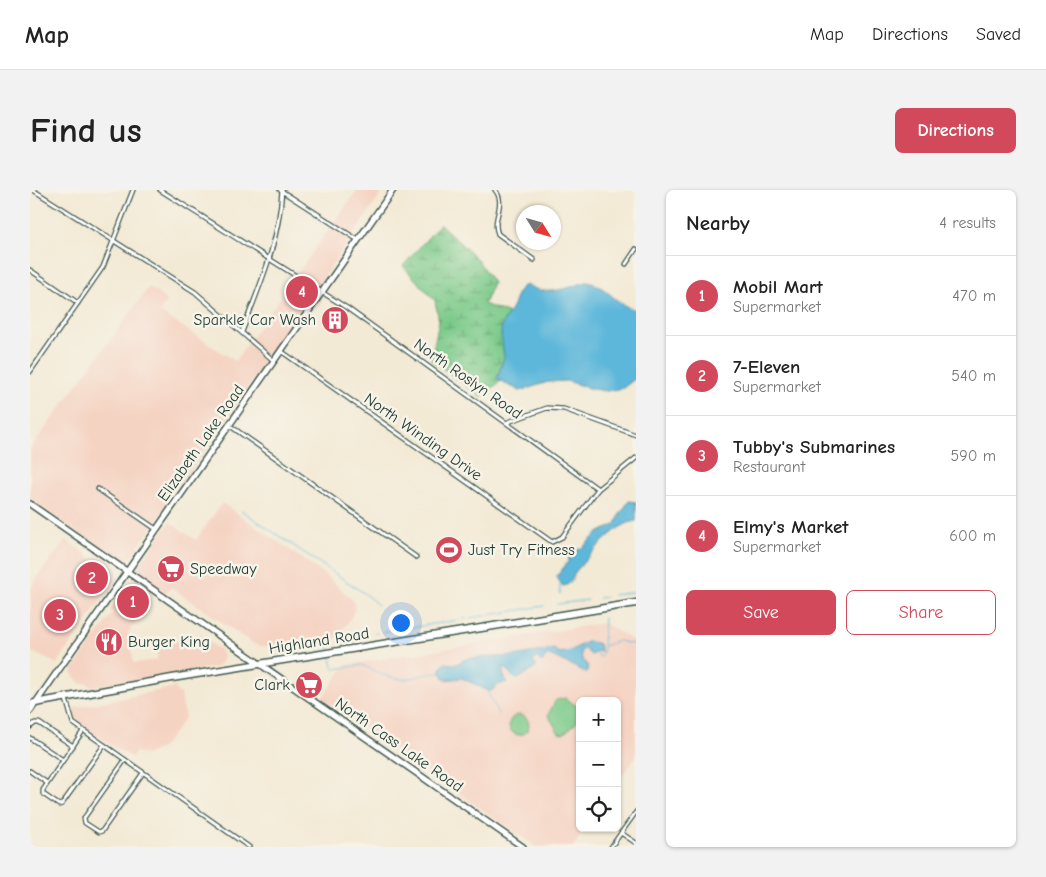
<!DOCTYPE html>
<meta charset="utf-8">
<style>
body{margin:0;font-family:"Comic Neue",sans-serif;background:#f2f2f2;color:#222}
.controls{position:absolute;right:15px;bottom:15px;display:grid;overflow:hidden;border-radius:8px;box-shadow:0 1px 4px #0004}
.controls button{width:45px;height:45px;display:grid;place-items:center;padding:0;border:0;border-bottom:1px solid #e0e0e0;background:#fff;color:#222;font:25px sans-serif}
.compass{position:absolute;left:486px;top:15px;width:45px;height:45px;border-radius:50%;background:#fff;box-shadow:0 1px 4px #0004;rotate:127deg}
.you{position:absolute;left:370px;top:432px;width:18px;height:18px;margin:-12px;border:4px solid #fff;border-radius:50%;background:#1a73e8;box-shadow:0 0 0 8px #1a73e833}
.badge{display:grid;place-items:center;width:32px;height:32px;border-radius:50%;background:#d1495b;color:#fff;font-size:16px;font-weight:700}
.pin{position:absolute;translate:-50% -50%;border:2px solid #fff;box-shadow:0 1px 5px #0006}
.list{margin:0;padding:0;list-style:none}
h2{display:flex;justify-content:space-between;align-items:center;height:65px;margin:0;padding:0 20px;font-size:21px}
h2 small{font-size:16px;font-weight:400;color:#767676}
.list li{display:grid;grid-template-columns:32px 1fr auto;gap:15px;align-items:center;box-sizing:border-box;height:80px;padding:0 20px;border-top:1px solid #e0e0e0}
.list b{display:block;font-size:19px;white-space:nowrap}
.list p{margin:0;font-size:16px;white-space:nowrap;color:#767676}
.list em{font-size:16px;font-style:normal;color:#767676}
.actions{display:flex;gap:10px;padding:15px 20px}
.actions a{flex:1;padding:11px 0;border:1px solid #d1495b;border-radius:8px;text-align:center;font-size:18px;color:#d1495b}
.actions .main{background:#d1495b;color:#fff}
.icon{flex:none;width:28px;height:28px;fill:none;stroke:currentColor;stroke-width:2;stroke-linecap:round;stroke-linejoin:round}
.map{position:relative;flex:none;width:606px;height:657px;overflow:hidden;border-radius:8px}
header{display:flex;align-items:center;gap:30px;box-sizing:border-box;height:70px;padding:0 25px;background:#fff;border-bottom:1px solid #e0e0e0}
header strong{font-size:24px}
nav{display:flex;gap:28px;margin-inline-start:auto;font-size:18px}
.intro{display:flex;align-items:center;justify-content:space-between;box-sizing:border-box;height:120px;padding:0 30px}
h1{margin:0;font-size:35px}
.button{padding:12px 22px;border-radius:8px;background:#d1495b;color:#fff;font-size:18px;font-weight:700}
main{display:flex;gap:30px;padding:0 30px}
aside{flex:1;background:#fff;border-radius:8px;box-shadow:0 1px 4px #0004}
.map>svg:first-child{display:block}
.built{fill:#f5d3c2}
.wetland{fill:url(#wetland-marsh);stroke:#4e845f}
.pitch{fill:#7cca8a;stroke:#4e845f}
.water{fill:#5db7da;stroke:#3e7a87}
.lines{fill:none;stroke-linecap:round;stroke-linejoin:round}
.stream{stroke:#5db7da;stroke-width:1}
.street-casing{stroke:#3f574c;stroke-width:5.5}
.secondary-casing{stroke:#3f574c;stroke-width:8}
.highway-casing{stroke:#3f574c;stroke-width:9}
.street{stroke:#fff;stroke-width:3}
.secondary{stroke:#fff;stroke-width:5}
.highway{stroke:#fff;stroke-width:6}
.labels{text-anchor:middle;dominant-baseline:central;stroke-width:5;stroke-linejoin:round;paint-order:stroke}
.poi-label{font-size:16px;fill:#1f3d34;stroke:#f7f3e8;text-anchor:start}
.street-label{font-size:16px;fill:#1f3d34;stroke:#f7f3e8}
</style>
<header>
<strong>Map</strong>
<nav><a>Map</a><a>Directions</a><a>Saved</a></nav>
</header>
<div class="intro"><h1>Find us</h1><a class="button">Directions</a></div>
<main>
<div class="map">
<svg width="606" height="657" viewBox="0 0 606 657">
<defs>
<pattern id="wetland-marsh" width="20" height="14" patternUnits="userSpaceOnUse" patternTransform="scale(1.25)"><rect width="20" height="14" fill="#7cca8a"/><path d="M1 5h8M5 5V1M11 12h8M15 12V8" fill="none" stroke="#65a572"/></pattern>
</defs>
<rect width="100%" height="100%" fill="#f7f3e8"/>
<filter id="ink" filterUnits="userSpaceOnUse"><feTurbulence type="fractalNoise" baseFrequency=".02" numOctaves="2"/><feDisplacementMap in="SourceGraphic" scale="10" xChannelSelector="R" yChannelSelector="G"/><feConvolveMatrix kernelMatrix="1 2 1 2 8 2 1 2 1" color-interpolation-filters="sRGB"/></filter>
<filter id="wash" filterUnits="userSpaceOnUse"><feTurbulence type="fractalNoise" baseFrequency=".0096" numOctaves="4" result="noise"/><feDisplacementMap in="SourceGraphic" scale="20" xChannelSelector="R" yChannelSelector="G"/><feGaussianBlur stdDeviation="1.12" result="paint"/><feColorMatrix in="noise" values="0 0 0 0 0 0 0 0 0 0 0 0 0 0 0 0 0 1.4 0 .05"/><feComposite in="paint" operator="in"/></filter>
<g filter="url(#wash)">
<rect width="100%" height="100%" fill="#f3ead5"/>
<!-- built -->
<g class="built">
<polygon points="327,0 354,0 100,369 87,372 0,308 0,259 119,97 137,111 130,122 205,171"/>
<polygon points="192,313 297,386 323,410 325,419 321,427 308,447 249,457 231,456 222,453 141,397 136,403 107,383 107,378 140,332 166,350"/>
<polygon points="36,350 78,380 85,390 27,474 0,461 0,403 4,391"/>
<polygon points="97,395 121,411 103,436 80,420"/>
<polygon points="83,423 102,437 98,443 104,473 127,470 128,456 169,445 190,459 194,468 187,477 60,497 57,493 50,494 42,484 43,479"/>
<polygon points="574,433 606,452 606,567 587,593 587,511 550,511 550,638 556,638 543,657 506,657 292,508 316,475"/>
<polygon points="146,497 147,503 151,503 155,528 133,557 116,565 106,562 102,567 85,558 48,533 43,525 43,518"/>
</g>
<!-- wetland -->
<polygon class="wetland" points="410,34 447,69 463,93 454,114 485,126 487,178 451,207 401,170 409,131 405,111 373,76"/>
<!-- pitch -->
<g class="pitch">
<path d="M535,508L548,517C552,531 544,535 533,544L529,543L518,525L526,510Z"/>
<circle cx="489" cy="535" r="10"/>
</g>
<!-- water -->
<g class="water">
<path d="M557,92C577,95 585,115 606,120V188L593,198L577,201L562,199L537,191L518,192L490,201L467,189L474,167L471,144L472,134L482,118L488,102L493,96L498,95C516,108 537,97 557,92Z"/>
<path d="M599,311L606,312V331C586,333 559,366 547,380C541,386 544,394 533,396L526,387L538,372L540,361L552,358L568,343L586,334L590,324Z"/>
<polygon points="558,451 569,454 571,462 568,461 561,465 555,459 551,460 552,469 558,476 557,483 522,466 516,466 512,473 507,467 503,471 507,477 488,489 483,487 474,476 473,484 477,492 468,495 460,502 432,488 415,490 410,479 415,473 426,474 438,468 484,466 524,459 529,463 540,461"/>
</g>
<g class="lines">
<!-- stream -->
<g class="stream">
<polyline points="212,321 334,403 348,415"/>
<polyline points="530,394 530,404"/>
<polyline points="583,405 606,402"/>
<polyline points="569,408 576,407"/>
<polyline points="527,414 558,410"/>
<polyline points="440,428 514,416"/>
<polyline points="433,429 436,429"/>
<polyline points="353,442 429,430"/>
<polyline points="344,444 347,443"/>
<polyline points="298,452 299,461"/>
<polyline points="574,456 589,451 606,455"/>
<polyline points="565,463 570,467 573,462 574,428"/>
<path d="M300,465L304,479L332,475C345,481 360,490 377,489C389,487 400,481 412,484"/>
<polyline points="458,502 468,524"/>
</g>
</g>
</g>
<g filter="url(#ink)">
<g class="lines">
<!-- street casing -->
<g class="street-casing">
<g id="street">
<polyline points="3,0 165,102 243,170"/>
<polyline points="130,0 317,118 568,299"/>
<polyline points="250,0 328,50"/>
<path d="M465,0C477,14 461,29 468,44L504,70"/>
<polyline points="596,74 606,59"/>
<polyline points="0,80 48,113"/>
<path d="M212,142C231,93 249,52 252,0"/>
<polyline points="251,161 522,352 532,347 568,299 606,268"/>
<polyline points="0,182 73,77 103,0"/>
<polyline points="478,232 517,218 534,219 606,245"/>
<polyline points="199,235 386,367"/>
<polyline points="68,299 126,339"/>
<polyline points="36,509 43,533 219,657"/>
<polyline points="0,537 5,533 9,533 43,556"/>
<polyline points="53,541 13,600 13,604 29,615 32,614 74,555"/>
<polyline points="0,548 33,570"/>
<polyline points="95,570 54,628 55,633 69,642 72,641 113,583"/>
<polyline points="0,581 17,593"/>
<polyline points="591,643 606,653"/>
<polyline points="581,657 606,622"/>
</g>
</g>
<!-- secondary casing -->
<g class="secondary-casing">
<g id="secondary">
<polyline points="0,314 493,657"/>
<polyline points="0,521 363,0"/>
</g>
</g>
<!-- highway casing -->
<g class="highway-casing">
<polyline id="highway" points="0,514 142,488 606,413"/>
</g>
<!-- street -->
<use href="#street" class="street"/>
<!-- secondary -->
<use href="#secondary" class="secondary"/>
<!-- highway -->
<use href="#highway" class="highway"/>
</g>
</g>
<!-- icons -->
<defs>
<g id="building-disc" transform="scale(1.4375)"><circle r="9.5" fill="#d1495b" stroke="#f7f3e8"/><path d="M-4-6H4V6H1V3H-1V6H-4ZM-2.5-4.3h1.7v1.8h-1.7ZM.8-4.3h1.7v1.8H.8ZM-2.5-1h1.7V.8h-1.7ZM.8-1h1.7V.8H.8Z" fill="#fff"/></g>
<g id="stadium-disc" transform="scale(1.4375)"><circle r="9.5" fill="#d1495b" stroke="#f7f3e8"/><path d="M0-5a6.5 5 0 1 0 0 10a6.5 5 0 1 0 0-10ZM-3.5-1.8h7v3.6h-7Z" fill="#fff"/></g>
<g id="supermarket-disc" transform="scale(1.4375)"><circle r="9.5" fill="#d1495b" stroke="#f7f3e8"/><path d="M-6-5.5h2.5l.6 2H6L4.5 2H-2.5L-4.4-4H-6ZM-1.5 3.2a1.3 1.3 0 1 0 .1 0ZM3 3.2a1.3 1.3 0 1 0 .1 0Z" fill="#fff"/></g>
<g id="restaurant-disc" transform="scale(1.4375)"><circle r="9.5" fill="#d1495b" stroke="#f7f3e8"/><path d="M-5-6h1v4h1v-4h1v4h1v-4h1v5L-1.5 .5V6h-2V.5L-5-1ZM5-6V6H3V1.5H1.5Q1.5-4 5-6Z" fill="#fff"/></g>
</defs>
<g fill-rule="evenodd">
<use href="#building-disc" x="305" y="130"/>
<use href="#stadium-disc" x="419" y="360"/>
<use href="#supermarket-disc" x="141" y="379"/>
<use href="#restaurant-disc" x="79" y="452"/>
<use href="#supermarket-disc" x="279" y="495"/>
</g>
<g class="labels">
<!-- poi labels -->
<g class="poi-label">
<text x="286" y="130" text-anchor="end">Sparkle Car Wash</text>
<text x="438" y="360">Just Try Fitness</text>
<text x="160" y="379">Speedway</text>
<text x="98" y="452">Burger King</text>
<text x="260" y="495" text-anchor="end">Clark</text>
</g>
<!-- street labels -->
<g class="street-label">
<text transform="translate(438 189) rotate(35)">North Roslyn Road</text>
<text transform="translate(393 247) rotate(35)">North Winding Drive</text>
<text transform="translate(171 253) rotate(-55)">Elizabeth Lake Road</text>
<text transform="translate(289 451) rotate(-9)">Highland Road</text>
<text transform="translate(369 555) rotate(35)">North Cass Lake Road</text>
</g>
</g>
</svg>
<div class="controls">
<button>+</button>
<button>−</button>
<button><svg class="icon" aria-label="locate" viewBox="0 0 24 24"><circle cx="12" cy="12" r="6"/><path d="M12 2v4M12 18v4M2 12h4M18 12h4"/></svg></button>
</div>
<svg class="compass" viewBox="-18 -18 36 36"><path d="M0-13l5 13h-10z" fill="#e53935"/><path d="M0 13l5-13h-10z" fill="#767676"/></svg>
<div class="you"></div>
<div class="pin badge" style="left:103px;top:412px">1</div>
<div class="pin badge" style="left:62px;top:388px">2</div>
<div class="pin badge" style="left:30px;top:425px">3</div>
<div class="pin badge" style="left:272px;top:102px">4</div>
</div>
<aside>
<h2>Nearby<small>4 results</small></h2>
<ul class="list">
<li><span class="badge">1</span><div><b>Mobil Mart</b><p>Supermarket</p></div><em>470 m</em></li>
<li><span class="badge">2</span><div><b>7-Eleven</b><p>Supermarket</p></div><em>540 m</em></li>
<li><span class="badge">3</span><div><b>Tubby's Submarines</b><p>Restaurant</p></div><em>590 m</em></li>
<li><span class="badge">4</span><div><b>Elmy's Market</b><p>Supermarket</p></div><em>600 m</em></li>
</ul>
<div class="actions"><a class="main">Save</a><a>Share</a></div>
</aside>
</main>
